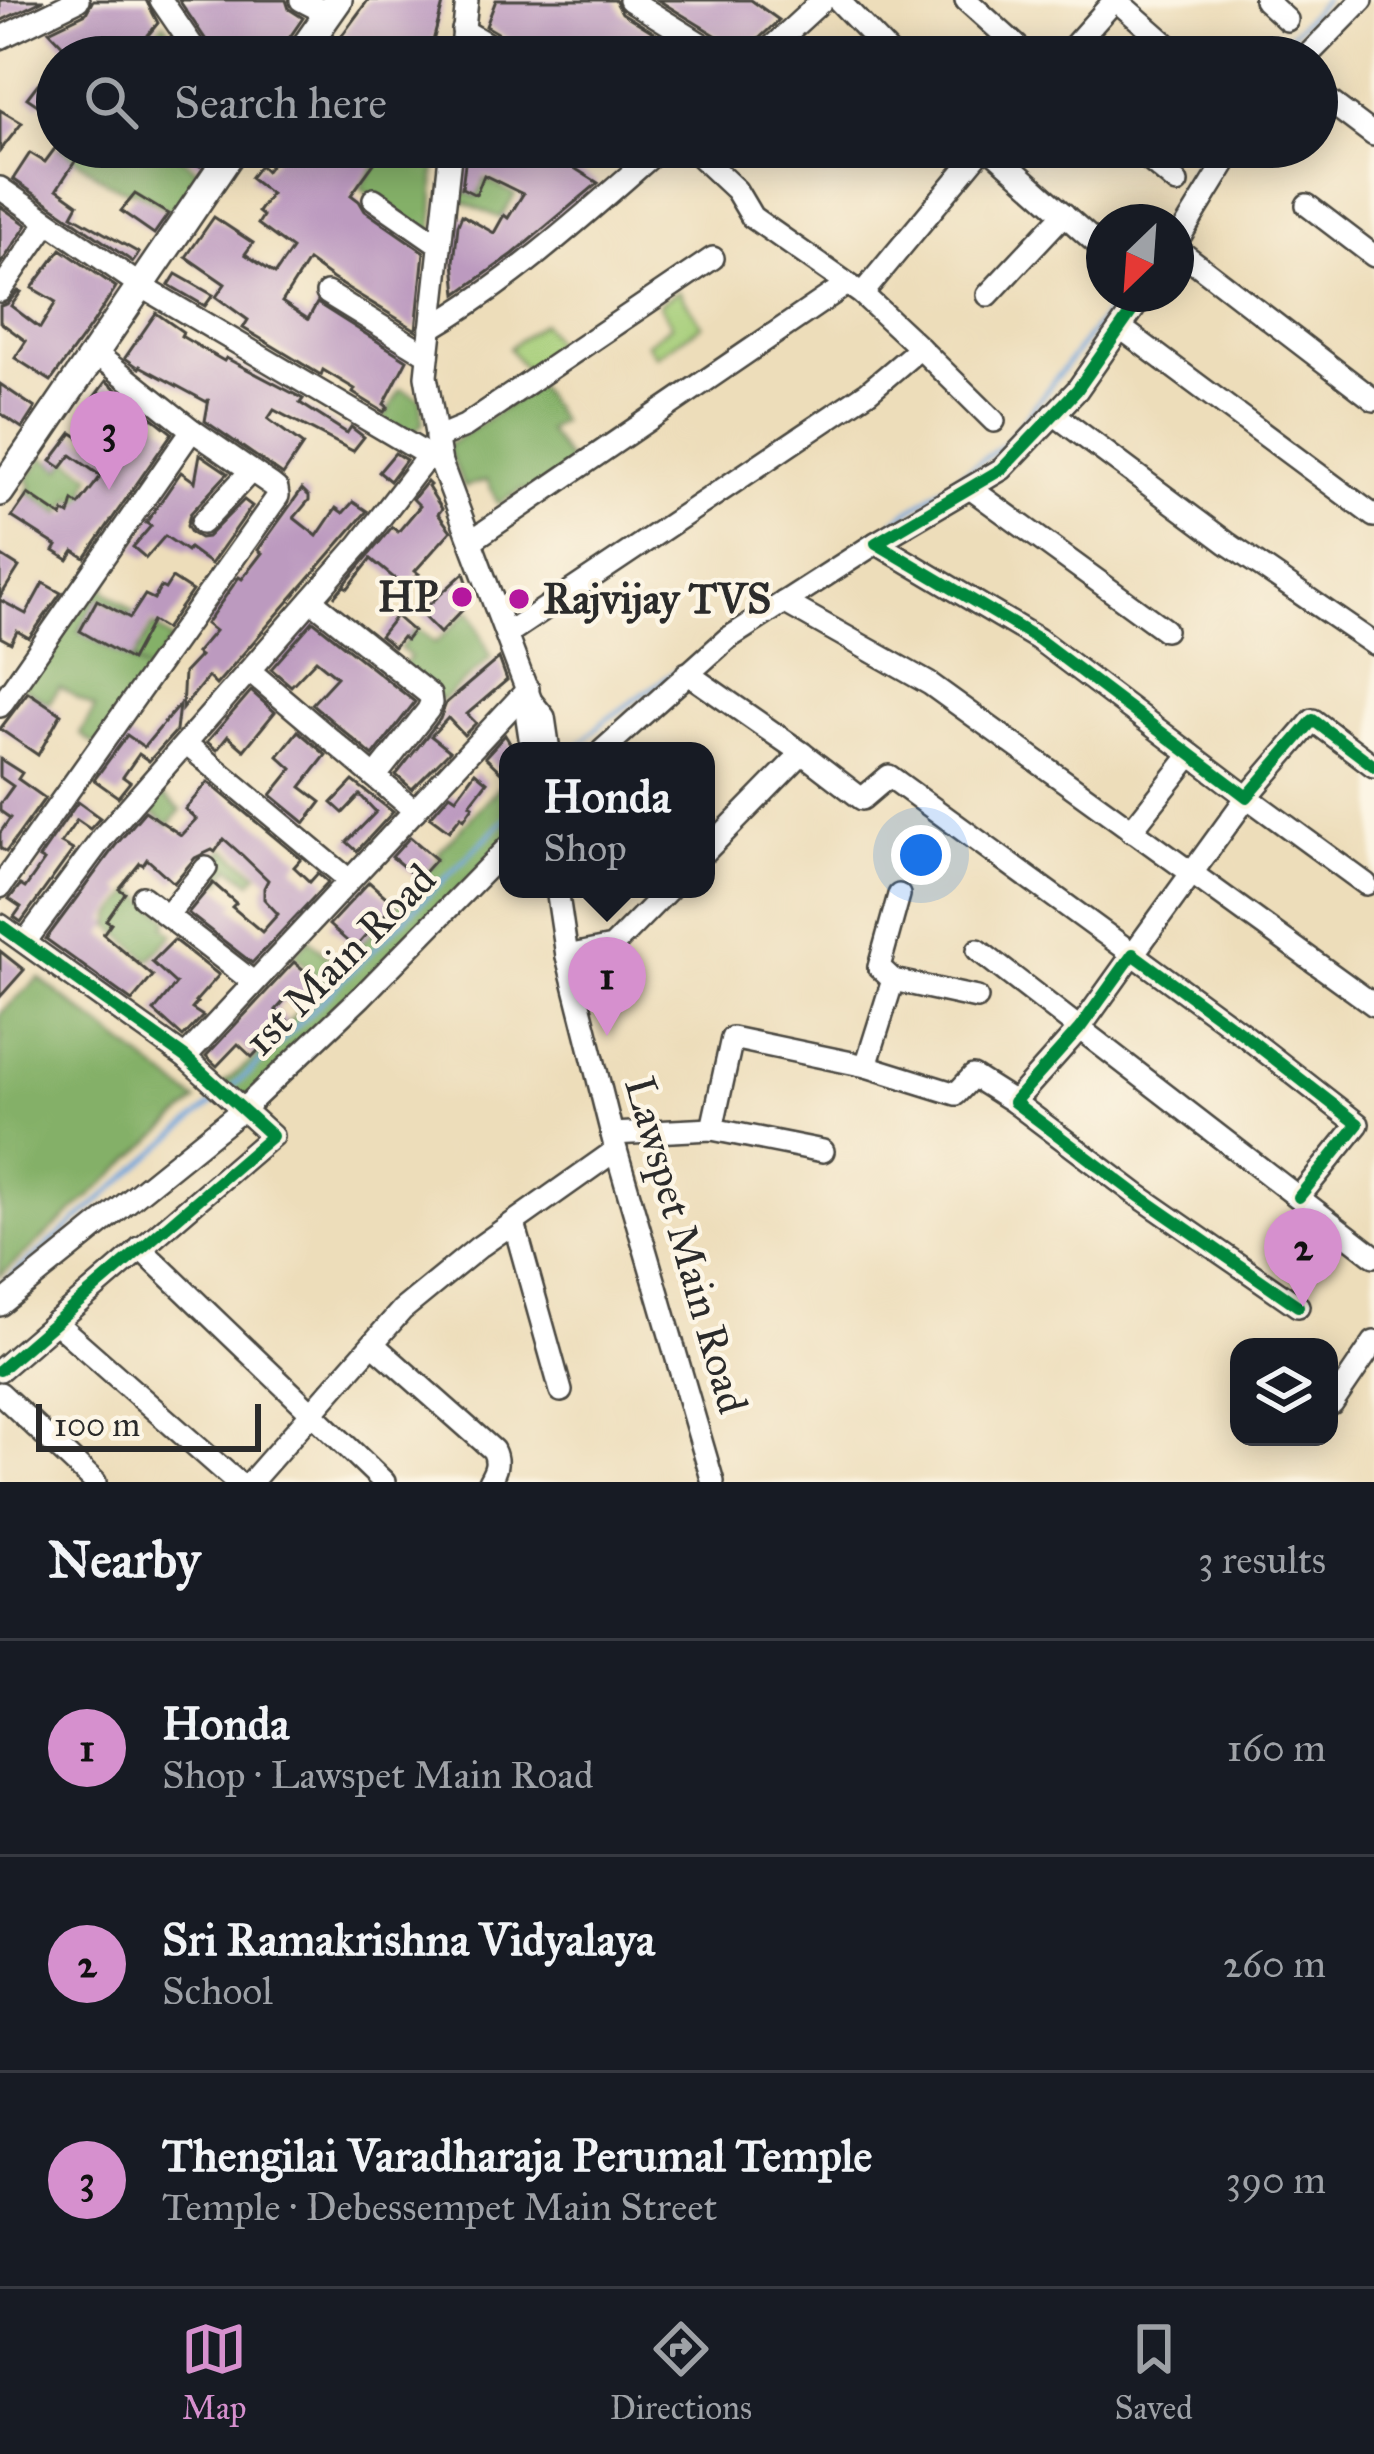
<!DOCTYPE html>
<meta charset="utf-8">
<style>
body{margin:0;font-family:"IM FELL Great Primer",serif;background:#20242c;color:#f1f3f6}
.controls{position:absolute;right:36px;bottom:36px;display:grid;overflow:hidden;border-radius:24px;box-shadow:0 6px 30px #0003}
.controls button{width:108px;height:108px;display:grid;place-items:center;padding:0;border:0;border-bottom:3px solid #363941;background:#171b24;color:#f1f3f6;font:60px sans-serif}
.compass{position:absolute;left:1086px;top:204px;width:108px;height:108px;border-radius:50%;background:#171b24;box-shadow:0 6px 30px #0003;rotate:205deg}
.scale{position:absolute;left:36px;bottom:30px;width:225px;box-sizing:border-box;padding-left:12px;border:6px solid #2b2b2b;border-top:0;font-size:33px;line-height:42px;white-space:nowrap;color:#2b2b2b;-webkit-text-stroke:9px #fcf5e5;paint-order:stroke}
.you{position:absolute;left:921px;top:855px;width:42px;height:42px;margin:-30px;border:9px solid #fff;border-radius:50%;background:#1a73e8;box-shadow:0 0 0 18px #1a73e833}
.badge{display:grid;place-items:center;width:78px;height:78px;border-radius:50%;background:#d690ce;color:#111;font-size:39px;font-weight:700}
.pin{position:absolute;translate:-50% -99px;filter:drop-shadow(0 3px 6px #0008)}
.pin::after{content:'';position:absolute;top:63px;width:42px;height:36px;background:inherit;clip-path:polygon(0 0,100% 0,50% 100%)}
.popup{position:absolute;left:499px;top:742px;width:216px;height:156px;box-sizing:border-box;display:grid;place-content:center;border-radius:24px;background:#171b24;filter:drop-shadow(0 3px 9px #0005);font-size:39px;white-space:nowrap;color:#9ea1a6}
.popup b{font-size:45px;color:#f1f3f6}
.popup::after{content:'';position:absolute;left:50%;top:100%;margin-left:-24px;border:24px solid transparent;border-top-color:#171b24}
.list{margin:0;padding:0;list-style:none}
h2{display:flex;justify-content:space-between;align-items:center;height:156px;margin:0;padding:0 48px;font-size:51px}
h2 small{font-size:39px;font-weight:400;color:#9ea1a6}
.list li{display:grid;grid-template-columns:78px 1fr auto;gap:36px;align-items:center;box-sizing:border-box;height:216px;padding:0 48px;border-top:3px solid #363941}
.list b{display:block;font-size:45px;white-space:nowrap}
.list p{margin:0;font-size:39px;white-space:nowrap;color:#9ea1a6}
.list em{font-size:39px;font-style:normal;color:#9ea1a6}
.icon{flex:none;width:66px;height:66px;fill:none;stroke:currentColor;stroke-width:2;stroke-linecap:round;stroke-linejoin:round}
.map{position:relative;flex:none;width:1374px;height:1482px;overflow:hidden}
.search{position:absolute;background:#171b24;box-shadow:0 6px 30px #0003;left:36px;right:36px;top:36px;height:132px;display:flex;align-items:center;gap:30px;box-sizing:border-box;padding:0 42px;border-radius:66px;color:#9ea1a6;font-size:45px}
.sheet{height:804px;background:#171b24}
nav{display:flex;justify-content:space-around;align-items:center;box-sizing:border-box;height:168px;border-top:3px solid #363941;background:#171b24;font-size:33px;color:#9ea1a6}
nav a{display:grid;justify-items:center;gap:6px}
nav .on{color:#d690ce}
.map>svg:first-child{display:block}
.green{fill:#a5cd78;stroke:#687c52;stroke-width:3}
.forest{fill:#84b068;stroke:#586e4a;stroke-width:3}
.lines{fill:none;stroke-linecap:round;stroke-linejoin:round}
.stream{stroke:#6da3da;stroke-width:4.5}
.building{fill:#bc9abf}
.minor-casing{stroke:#484640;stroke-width:26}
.major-casing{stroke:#484640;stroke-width:32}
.minor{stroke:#fff;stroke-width:21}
.major{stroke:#fff;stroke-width:27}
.cycleway-casing{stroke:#fcf5e5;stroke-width:20}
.cycleway{stroke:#00873e;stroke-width:12}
.poi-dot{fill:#b5179e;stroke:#fcf5e5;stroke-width:4.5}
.labels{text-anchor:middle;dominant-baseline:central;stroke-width:9;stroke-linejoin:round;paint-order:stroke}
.poi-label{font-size:42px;font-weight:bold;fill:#2b2b2b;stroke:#fcf5e5;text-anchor:end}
.street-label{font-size:42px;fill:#2b2b2b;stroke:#fcf5e5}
</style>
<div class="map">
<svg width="1374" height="1482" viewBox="0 0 1374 1482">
<rect width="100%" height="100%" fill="#fcf5e5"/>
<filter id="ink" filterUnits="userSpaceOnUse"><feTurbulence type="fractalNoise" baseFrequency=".00833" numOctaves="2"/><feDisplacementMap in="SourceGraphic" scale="24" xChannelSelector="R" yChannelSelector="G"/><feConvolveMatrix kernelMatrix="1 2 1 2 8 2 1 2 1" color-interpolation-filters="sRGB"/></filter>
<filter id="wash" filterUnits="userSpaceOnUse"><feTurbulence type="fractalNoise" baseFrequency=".004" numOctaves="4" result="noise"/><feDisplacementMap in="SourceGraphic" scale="48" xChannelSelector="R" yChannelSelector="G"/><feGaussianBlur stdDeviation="2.7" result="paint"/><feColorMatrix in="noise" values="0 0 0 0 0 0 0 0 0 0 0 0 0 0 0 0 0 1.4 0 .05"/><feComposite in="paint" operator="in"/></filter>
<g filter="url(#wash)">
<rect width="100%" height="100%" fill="#edddba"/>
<!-- green -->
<g class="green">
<polygon points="679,291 702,325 656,356 647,343 672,325 659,304"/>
<polygon points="542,323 563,356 531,377 509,348"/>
</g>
<!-- forest -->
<g class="forest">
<polygon points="164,23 191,57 136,57"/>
<polygon points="59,147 168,147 205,176 174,213 133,190 130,192 108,183"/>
<polygon points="389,147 403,147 417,159 428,147 435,147 433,233 430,236 360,188"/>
<polygon points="485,179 515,195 500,218 460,200 461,191 477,197"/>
<polygon points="537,386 561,421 547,430 574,467 530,498 523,489 498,504 487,480 464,487 447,446"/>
<polygon points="401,389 421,399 423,423 407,440 380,424"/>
<polygon points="43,457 61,469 69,459 92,476 86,488 102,506 96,509 72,498 61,514 27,491 32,485 27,481"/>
<polygon points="96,575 107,582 104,590 136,613 132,617 99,597 78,631 149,672 133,660 153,625 172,640 98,747 80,734 95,708 59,687 49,703 19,685"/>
<polygon points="470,610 491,657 442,701 401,667 410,657 400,648 417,628 435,643"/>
<polygon points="508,778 508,841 244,1104 222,1084 253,1060 442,857 438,853"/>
<polygon points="152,786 181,810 169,825 139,802"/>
<polygon points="225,848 258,874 251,882 230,867 221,883 207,871"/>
<polygon points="134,890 169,919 165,926 174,934 149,960 111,926 114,914"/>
<polygon points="309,939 337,965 322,981 294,955"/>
<polygon points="39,978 197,1101 0,1276 0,1040 3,1036 0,1032 0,1014"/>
</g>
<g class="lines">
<!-- stream -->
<g class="stream">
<polyline points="1268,57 1325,0"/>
<polyline points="1165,222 1205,147"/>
<polyline points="894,521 1005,444 1121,294"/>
<polyline points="573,751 603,722 677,670"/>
<polyline points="234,1085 261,1062 508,816"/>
<polyline points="0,1286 215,1101"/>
</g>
</g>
<g id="blocks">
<!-- building -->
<g class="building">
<polygon points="0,0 44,0 0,21"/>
<polygon points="93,0 146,0 158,23 130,57 106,57 99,51 92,57 74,57 49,31 86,13"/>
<polygon points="179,0 286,0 289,9 303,18 283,47 280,57 215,57 212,49"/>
<polygon points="368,0 444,0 432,45 446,57 384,57 364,43 353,57 326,57"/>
<polygon points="496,0 615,0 622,13 694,57 524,57 518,45 486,26"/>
<polygon points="658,0 751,0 779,20 751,46 746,57 737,57 730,44"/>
<polygon points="40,81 52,88 39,106 27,98"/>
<polygon points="0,110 22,123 0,151"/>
<polygon points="56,147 76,160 57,189 78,204 72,215 139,253 133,262 13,179 30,153 45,162"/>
<polygon points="172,147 213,147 200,166"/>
<polygon points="284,147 361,147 378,158 351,195 359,201 365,211 424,252 416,330 333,279 308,261 282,302 308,319 317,303 407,360 384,404 388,407 384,412 353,393 355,389 323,370 321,375 243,328 248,320 216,297 225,284 186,257 214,217 253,243 245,254 275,274 292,249 258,224 263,216 258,212 271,194 250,178 260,165 266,171"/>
<polygon points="467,147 541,147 598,183 513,254 457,294 454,262 458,225 462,215 494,233 504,215 508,218 523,194 484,175 476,195 462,188"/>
<polygon points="598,147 639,147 622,162"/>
<polygon points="135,194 168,214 154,234 121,211"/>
<polygon points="0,206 27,225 0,265"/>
<polygon points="61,249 116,287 93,323 51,381 15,358 26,341 0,322 0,306 7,304 18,291 21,292 11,306 40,328 56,302 32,288"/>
<polygon points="176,274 213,295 205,306 169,285"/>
<polygon points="156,313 183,332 181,336 224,361 226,358 296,395 303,399 300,403 347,433 351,427 364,437 353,451 274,410 268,419 303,445 283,475 205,421 209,399 207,402 140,366 139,368 125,358"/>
<polygon points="106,381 172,433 85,558 74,551 68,560 54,551 57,546 12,517 28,494 62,517 64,512 69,515 73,501 79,505 101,476 71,455 61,468 51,461 72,433 87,443 101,423 84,411"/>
<polygon points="0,384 35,408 22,428 0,413"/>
<polygon points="395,453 406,460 390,481 379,472"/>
<polygon points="200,454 228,473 190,514 187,526 191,533 200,538 207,537 244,500 252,506 211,564 189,548 187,551 165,536 146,558 133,547 151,526 146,523 181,472 195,482"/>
<polygon points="427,482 430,485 428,487 442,509 438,514 451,531 415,571 419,574 406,588 371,559 348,588 344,586 334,597 392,527 398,532 420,506 413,499"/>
<polygon points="302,489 309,496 309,500 294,518 317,536 336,508 343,513 353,502 367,511 216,685 208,677 182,709 184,673 200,656 196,653 215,631 206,624 239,577 242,579 262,553 258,550"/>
<polygon points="0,555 19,567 0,597"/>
<polygon points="464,573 473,599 440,633 420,613"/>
<polygon points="172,578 192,591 165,629 152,621 131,660 80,631 97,600 130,618 145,595 154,599 161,587 165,589"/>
<polygon points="43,583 61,593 29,638 17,631 11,643 0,637 0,600 26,614"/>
<polygon points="396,616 413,631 406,640 402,637 394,647 380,636"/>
<polygon points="313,621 415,702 373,756 312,704 337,677 316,660 291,686 271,669"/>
<polygon points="499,658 507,680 467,714 476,723 464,735 448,718 431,736 450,751 412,789 396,775 440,719 446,703"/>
<polygon points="251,691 275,712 244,750 228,736 217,750 207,742"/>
<polygon points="28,692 61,714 38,755 0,729"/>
<polygon points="179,705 176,731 149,761 139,754 123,777 130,782 118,797 94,780 127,735 144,747"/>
<polygon points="298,731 326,755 301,787 321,802 305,823 271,795 292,769 278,756"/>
<polygon points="505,735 515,751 508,751 508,779 485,757"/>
<polygon points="0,759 22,773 18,779 45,798 6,852 0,848 0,833 10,818 0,811 0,804 13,786 0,777"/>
<polygon points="475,772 487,782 470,804 473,806 464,819 461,816 449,831 430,817 450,794 456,798"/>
<polygon points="353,781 393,812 357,851 347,842 376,812 360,795 343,813 332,803"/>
<polygon points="208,782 301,859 294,867 310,882 318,873 328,882 252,963 188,913 213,883 236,903 232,907 262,932 278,914 264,899 264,888 268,880 242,855 224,839 215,852 212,850 195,858 174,883 147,859 143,865 140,863 119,889 125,893 106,920 111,923 103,934 153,976 132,1001 46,939 115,846 145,811 181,835 196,819 185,809"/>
<polygon points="78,802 100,818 90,829 77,820 61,843 73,850 21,922 14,917 21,907 9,899 20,885 25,888 44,861 39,858"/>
<polygon points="410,837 436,859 418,879 392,857"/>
<polygon points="369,882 394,904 355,948 329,925"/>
<polygon points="174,940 219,975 195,1002 197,1003 192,1009 203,1016 183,1037 154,1011 176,984 152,962"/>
<polygon points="0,951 24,970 0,997"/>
<polygon points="294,962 321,984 305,1000 293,991 276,1010 287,1020 252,1057 238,1044 217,1066 206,1056"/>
</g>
</g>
</g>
<g filter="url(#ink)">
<use href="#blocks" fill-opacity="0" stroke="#484640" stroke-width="3"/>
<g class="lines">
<!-- minor casing -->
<g class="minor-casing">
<g id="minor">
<polyline points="161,0 200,57"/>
<polyline points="301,0 328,14"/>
<polyline points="630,0 722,57"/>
<polyline points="838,0 893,57"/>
<polyline points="966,0 1029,57"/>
<polyline points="1116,0 1181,57"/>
<polyline points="1265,0 1287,20"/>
<polyline points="463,30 509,57"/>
<polyline points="0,38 78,0"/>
<polyline points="461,57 467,0"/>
<polyline points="761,57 823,0"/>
<polyline points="1064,57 1115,0"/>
<polyline points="1306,57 1362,0"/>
<polyline points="1317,92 1374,135"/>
<polyline points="451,147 426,376 441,463 531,701 544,717 549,751"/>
<polyline points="690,147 736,190 752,217 862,294 920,348"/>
<polyline points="988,147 1104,250"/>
<polyline points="1134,147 1177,183"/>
<polyline points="0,188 141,286 441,463"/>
<polyline points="374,199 440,245"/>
<polyline points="1307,205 1374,256"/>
<polyline points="1176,243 1235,147"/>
<polyline points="1176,248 1374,400"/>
<polyline points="0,291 47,223"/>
<polyline points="327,293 428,355"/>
<polyline points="862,294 984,147"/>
<polyline points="1144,294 1077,390 1002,469 876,543 1038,639 1247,797 1313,720 1374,766"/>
<polyline points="988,295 1064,214"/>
<path d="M431,328C515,279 589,211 662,147"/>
<polyline points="1121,328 1374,516"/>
<polyline points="1054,414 1227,543 1374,644"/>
<polyline points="436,438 465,426 713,258"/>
<polyline points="970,488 1165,630"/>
<polyline points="202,523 251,471"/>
<polyline points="471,541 847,284"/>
<polyline points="311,600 430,695 431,703 428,710 375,777"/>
<polyline points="784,602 930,684 1374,1005"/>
<polyline points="507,634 868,392 920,348 994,421"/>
<polyline points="250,671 415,811"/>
<polyline points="687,673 802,753 862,799 889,776 1133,954 1247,797 1366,884"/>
<polyline points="531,701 527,718 532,751"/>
<polyline points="0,706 192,430 95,353"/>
<polyline points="186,744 349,880"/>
<polyline points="602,751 727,639 876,543"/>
<polyline points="1131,831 1191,755"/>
<polyline points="706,851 802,753"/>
<polyline points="0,887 278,496 277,489 272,485 192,430"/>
<polyline points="557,889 567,956 616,1150 713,1482"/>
<polyline points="899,895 879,967 893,980 866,1066 956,1094 973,1076 1014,1102"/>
<polyline points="143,897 253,982"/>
<polyline points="167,915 206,868"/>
<polyline points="0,925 185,1057 272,1136 0,1370"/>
<polyline points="25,942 103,837 360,544 428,456"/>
<polyline points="978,950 1374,1256"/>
<polyline points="567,956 612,947 669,889"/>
<polyline points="893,980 977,998"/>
<polyline points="185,1057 528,689"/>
<polyline points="712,1129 732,1038 866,1066"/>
<polyline points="612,1134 712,1129 823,1151"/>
<polyline points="514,1223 561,1391"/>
<polyline points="140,1248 384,1482"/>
<polyline points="0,1305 242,1110 361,997 508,847"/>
<polyline points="1298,1306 1136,1194 1014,1102 1080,1028 1133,954 1244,1035 1358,1124 1299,1197"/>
<polyline points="55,1322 237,1482"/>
<path d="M373,1344L493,1450C499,1462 496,1470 489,1482"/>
<polyline points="0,1393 95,1482"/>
<polyline points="1332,1404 1374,1342"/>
<polyline points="251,1482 402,1310 479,1247 616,1150"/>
</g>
</g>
<!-- major casing -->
<g class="major-casing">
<g id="major">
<polyline points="298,57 338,0"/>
<polyline points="0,492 235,147"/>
</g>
</g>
<!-- minor -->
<use href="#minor" class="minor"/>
<!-- major -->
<use href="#major" class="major"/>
<!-- cycleway casing -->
<g class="cycleway-casing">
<g id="cycleway">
<polyline points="1144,294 1077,390 1002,469 876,543 1038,639 1247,797 1313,720 1374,766"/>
<polyline points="0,925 185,1057 272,1136 0,1370"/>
<polyline points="1298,1306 1136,1194 1014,1102 1080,1028 1133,954 1244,1035 1358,1124 1299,1197"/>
</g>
</g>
<!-- cycleway -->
<use href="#cycleway" class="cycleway"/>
</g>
</g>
<!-- markers -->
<g class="poi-dot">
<circle cx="462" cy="597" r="12"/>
<circle cx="519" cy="599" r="12"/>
</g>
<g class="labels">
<!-- poi labels -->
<g class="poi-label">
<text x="438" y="597">HP</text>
<text x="543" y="599" text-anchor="start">Rajvijay TVS</text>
</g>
<!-- street labels -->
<g class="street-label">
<text transform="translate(340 960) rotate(-45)">1st Main Road</text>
<text transform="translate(686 1245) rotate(74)">Lawspet Main Road</text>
</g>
</g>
</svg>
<div class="controls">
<button><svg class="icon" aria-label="layers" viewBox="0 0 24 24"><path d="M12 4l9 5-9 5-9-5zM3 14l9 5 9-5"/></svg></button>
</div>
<svg class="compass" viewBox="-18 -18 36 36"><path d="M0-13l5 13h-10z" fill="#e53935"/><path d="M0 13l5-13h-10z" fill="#9ea1a6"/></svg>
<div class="scale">100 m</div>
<div class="you"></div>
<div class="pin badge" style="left:607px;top:1036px">1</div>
<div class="popup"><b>Honda</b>Shop</div>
<div class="pin badge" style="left:1303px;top:1307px">2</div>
<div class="pin badge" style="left:109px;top:490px">3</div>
<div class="search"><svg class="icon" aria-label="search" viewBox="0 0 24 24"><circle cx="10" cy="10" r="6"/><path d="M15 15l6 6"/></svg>Search here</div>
</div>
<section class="sheet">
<h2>Nearby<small>3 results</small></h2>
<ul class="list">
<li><span class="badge">1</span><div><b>Honda</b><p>Shop · Lawspet Main Road</p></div><em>160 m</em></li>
<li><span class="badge">2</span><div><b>Sri Ramakrishna Vidyalaya</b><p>School</p></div><em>260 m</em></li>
<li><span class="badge">3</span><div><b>Thengilai Varadharaja Perumal Temple</b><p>Temple · Debessempet Main Street</p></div><em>390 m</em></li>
</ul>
</section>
<nav>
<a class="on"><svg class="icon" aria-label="map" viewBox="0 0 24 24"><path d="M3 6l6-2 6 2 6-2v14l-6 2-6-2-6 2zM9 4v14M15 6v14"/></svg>Map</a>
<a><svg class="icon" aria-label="directions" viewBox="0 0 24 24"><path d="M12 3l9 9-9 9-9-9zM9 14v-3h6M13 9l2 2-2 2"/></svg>Directions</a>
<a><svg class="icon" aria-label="saved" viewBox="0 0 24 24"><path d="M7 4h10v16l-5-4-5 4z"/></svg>Saved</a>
</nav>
